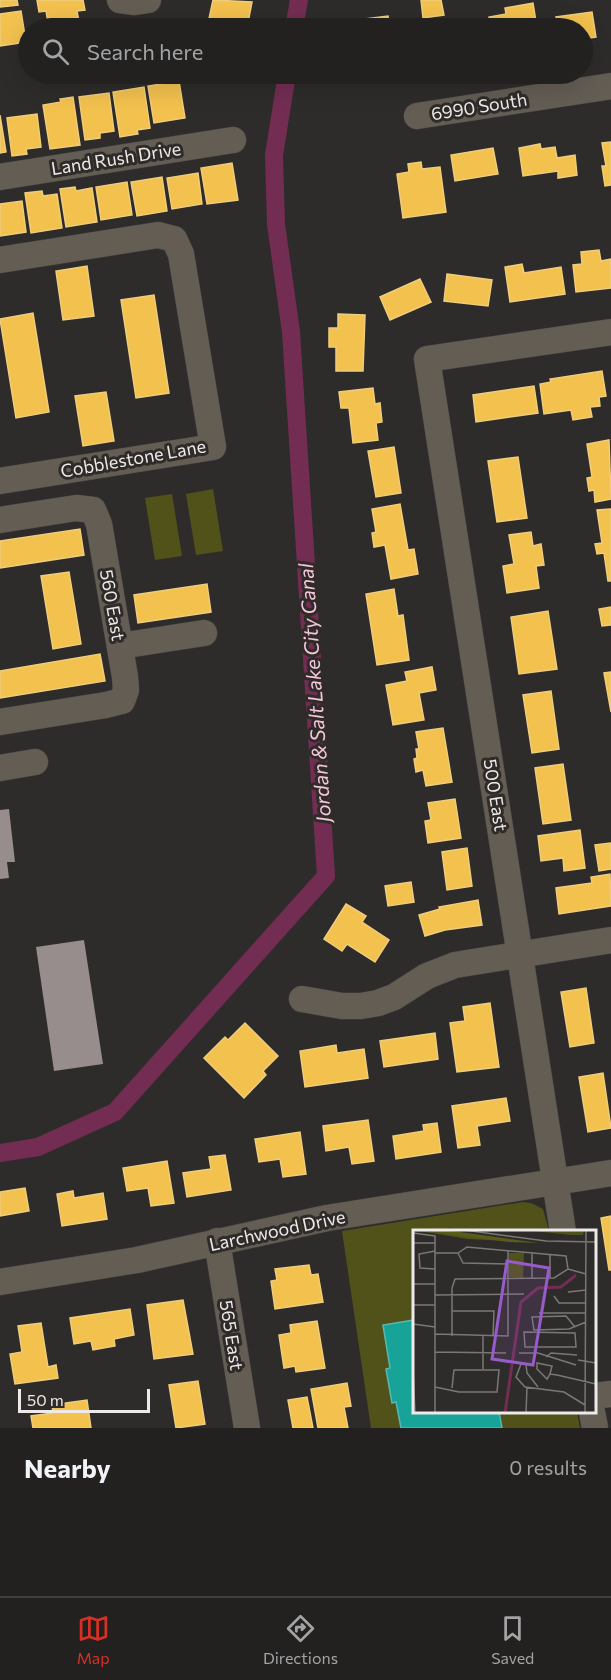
<!DOCTYPE html>
<style>
body{margin:0;font-family:Commissioner,sans-serif;background:#2e2e2d;color:#f1f3f6}
.scale{position:absolute;left:18px;bottom:15px;width:132px;box-sizing:border-box;padding-left:6px;border:3px solid #edeae9;border-top:0;font-size:16px;line-height:21px;white-space:nowrap;color:#edeae9;-webkit-text-stroke:4px #2f2b29;paint-order:stroke}
.list{margin:0;padding:0;list-style:none}
h2{display:flex;justify-content:space-between;align-items:center;height:78px;margin:0;padding:0 24px;font-size:26px}
h2 small{font-size:20px;font-weight:400;color:#a2a3a5}
.icon{flex:none;width:33px;height:33px;fill:none;stroke:currentColor;stroke-width:2;stroke-linecap:round;stroke-linejoin:round}
.map{position:relative;flex:none;width:611px;height:1428px;overflow:hidden}
.search{position:absolute;background:#222120;box-shadow:0 6px 24px #0002;left:18px;right:18px;top:18px;height:66px;display:flex;align-items:center;gap:15px;box-sizing:border-box;padding:0 21px;border-radius:33px;color:#a2a3a5;font-size:22px}
.sheet{height:168px;background:#222120}
nav{display:flex;justify-content:space-around;align-items:center;box-sizing:border-box;height:84px;border-top:2px solid #3f3e3e;background:#222120;font-size:16px;color:#a2a3a5}
nav a{display:grid;justify-items:center;gap:3px}
nav .on{color:#d93025}
.map>svg:first-child{display:block}
.green{fill:#51521a}
.homes{fill:#f2c14e;stroke:#f0cd7c;stroke-width:1.5}
.public{fill:#17a398;stroke:#57b8b0;stroke-width:1.5}
.lines{fill:none;stroke-linecap:round;stroke-linejoin:round}
.canal{stroke:#732d53;stroke-width:18}
.building{fill:#968d8c}
.minor-casing{stroke:#484746;stroke-width:27}
.minor{stroke:#635d54;stroke-width:26}
.labels{text-anchor:middle;dominant-baseline:central;stroke-width:6;stroke-linejoin:round;paint-order:stroke}
.street-label{font-size:18px;fill:#edeae9;stroke:#2f2b29}
.water-label{font-size:20px;font-style:italic;fill:#f5c6dc;stroke:#2f2b29}
.inset-river{fill:none;stroke:#732d53;stroke-width:3}
.inset-road{fill:none;stroke:#7a7876;stroke-width:1.5}
.view{fill:#985cca;fill-opacity:0.15;stroke:#985cca;stroke-width:3}
.inset-edge{fill:none;stroke:#edeae9;stroke-width:3}
</style>
<div class="map">
<svg width="611" height="1428" viewBox="0 0 611 1428">
<rect width="100%" height="100%" fill="#2e2c2a"/>
<!-- green -->
<g class="green">
<polygon points="213,489 223,551 196,555 186,494"/>
<polygon points="172,494 182,556 155,560 145,498"/>
<polygon points="523,1202 531,1203 543,1209 549,1231 414,1232 414,1412 577,1412 580,1428 371,1428 342,1231"/>
</g>
<!-- homes -->
<g class="homes">
<polygon points="0,0 17,0 18,5 0,7"/>
<polygon points="37,0 83,0 85,10 77,11 79,22 49,28 46,11 39,12"/>
<polygon points="213,0 252,2 247,28 207,28"/>
<polygon points="421,0 441,0 444,15 423,18"/>
<polygon points="533,3 537,28 491,28 489,17 506,14 505,8"/>
<polygon points="21,11 26,42 0,46 0,14"/>
<polygon points="592,12 596,37 582,39 582,28 558,28 556,17"/>
<polygon points="388,16 390,28 366,28 365,19"/>
<polygon points="196,20 198,28 166,28 165,25"/>
<polygon points="115,22 116,28 77,28"/>
<polygon points="160,22 161,28 123,28"/>
<polygon points="73,74 102,74 73,78"/>
<polygon points="179,81 185,118 154,123 148,86"/>
<polygon points="144,87 150,128 137,130 138,134 120,137 113,92"/>
<polygon points="109,93 114,131 100,133 100,138 85,140 79,97"/>
<polygon points="73,97 80,145 50,149 43,105 61,102 60,99"/>
<polygon points="37,114 41,147 26,149 27,154 12,156 7,118"/>
<polygon points="0,115 6,152 0,153"/>
<polygon points="611,142 611,185 605,186 602,166 606,166 602,143"/>
<polygon points="540,144 541,149 555,147 557,158 575,155 577,175 558,178 558,171 523,176 519,148"/>
<polygon points="493,148 498,174 455,181 451,155"/>
<polygon points="421,162 422,169 440,167 446,212 403,218 397,174 409,172 408,164"/>
<polygon points="232,163 238,200 207,204 201,168"/>
<polygon points="198,173 202,204 172,209 167,178"/>
<polygon points="162,177 167,211 137,216 131,182"/>
<polygon points="127,182 132,215 101,220 96,187"/>
<polygon points="75,187 76,191 92,188 97,222 66,227 60,189"/>
<polygon points="42,191 43,196 57,194 62,228 31,233 25,193"/>
<polygon points="22,201 26,232 0,236 0,204"/>
<polygon points="599,250 601,261 611,259 611,288 576,292 573,265 582,264 581,252"/>
<polygon points="522,264 524,273 561,267 565,294 510,302 505,267"/>
<polygon points="87,266 94,316 63,320 56,271"/>
<polygon points="447,274 492,280 488,306 444,301"/>
<polygon points="420,279 431,302 390,320 380,297"/>
<polygon points="154,295 169,393 136,398 121,300"/>
<polygon points="33,313 49,412 16,418 0,319"/>
<polygon points="338,314 365,315 363,371 336,371 336,347 329,347 329,328 338,328"/>
<polygon points="602,371 606,396 599,397 600,406 590,407 592,417 573,420 571,410 544,414 540,384 551,382 550,379"/>
<polygon points="534,386 538,413 476,422 473,395"/>
<polygon points="373,388 375,404 380,403 382,422 376,423 378,440 353,443 349,408 341,408 339,392"/>
<polygon points="106,392 114,441 83,446 75,396"/>
<polygon points="609,440 611,499 595,502 594,490 589,491 587,478 592,477 587,444"/>
<polygon points="394,447 401,493 376,497 368,451"/>
<polygon points="518,457 527,518 497,522 488,461"/>
<polygon points="400,504 408,550 414,549 418,574 391,579 385,545 374,547 372,533 376,532 372,509"/>
<polygon points="611,509 611,581 608,581 604,553 597,554 595,544 602,543 597,510"/>
<polygon points="80,529 84,555 0,568 0,541"/>
<polygon points="531,532 533,546 541,544 544,565 536,566 539,588 507,593 503,566 514,564 509,535"/>
<polygon points="69,572 81,644 53,649 41,576"/>
<polygon points="207,584 211,612 138,623 134,595"/>
<polygon points="394,589 398,616 403,615 409,660 377,665 366,594"/>
<polygon points="611,607 611,625 602,626 599,609"/>
<polygon points="548,611 557,669 519,674 511,617"/>
<polygon points="100,654 105,681 0,698 0,671"/>
<polygon points="432,667 436,690 419,693 424,720 393,725 386,685 407,681 405,672"/>
<polygon points="611,672 611,712 604,673"/>
<polygon points="551,691 559,749 532,753 523,695"/>
<polygon points="443,728 452,782 426,786 423,770 416,772 414,759 417,758 416,749 419,749 416,732"/>
<polygon points="563,764 571,820 543,824 535,768"/>
<polygon points="455,799 461,838 428,843 425,821 431,820 428,803"/>
<polygon points="580,830 585,868 564,871 563,858 541,861 538,836"/>
<polygon points="611,843 611,869 599,871 595,845"/>
<polygon points="467,848 472,886 447,890 442,852"/>
<polygon points="610,874 611,906 559,914 556,888 592,883 591,877"/>
<polygon points="411,882 414,902 388,906 385,886"/>
<polygon points="478,900 482,925 445,930 425,936 419,915 440,909 439,907"/>
<polygon points="346,904 366,916 362,922 389,940 375,962 347,944 342,951 324,939"/>
<polygon points="586,988 594,1043 570,1047 561,992"/>
<polygon points="490,1003 499,1067 457,1072 450,1023 465,1021 463,1007"/>
<polygon points="245,1023 278,1056 263,1071 266,1075 244,1098 204,1058 225,1037 228,1040"/>
<polygon points="435,1033 438,1059 384,1067 380,1041"/>
<polygon points="336,1045 337,1053 364,1049 368,1078 305,1087 300,1051"/>
<polygon points="603,1073 611,1128 588,1132 579,1077"/>
<polygon points="506,1098 510,1121 477,1126 480,1145 458,1148 452,1106"/>
<polygon points="368,1120 374,1161 352,1164 349,1147 326,1151 323,1126"/>
<polygon points="437,1123 441,1152 396,1159 393,1136 424,1131 423,1125"/>
<polygon points="300,1132 306,1174 283,1177 280,1159 259,1162 255,1139"/>
<polygon points="225,1155 231,1190 187,1197 183,1173 211,1169 209,1157"/>
<polygon points="167,1161 174,1203 151,1206 148,1188 127,1191 123,1168"/>
<polygon points="25,1188 29,1211 0,1216 0,1192"/>
<polygon points="73,1191 74,1198 103,1193 107,1219 62,1226 57,1194"/>
<polygon points="611,1216 611,1270 609,1270 601,1218"/>
<polygon points="309,1265 311,1275 318,1274 323,1302 275,1309 271,1281 277,1280 275,1269"/>
<polygon points="183,1300 193,1354 154,1359 147,1305"/>
<polygon points="130,1309 134,1335 114,1339 115,1346 93,1350 91,1341 74,1344 70,1318"/>
<polygon points="317,1321 325,1368 296,1372 295,1366 284,1368 279,1335 291,1333 290,1325"/>
<polygon points="41,1323 48,1367 56,1365 58,1378 15,1384 10,1354 22,1352 18,1326"/>
<polygon points="198,1381 205,1424 176,1428 169,1385"/>
<polygon points="347,1383 351,1406 344,1407 348,1428 318,1428 311,1389"/>
<polygon points="307,1397 313,1428 293,1428 288,1400"/>
<polygon points="87,1400 91,1428 33,1428 31,1416 53,1413 52,1405"/>
</g>
<!-- public -->
<polygon class="public" points="414,1320 414,1412 499,1412 502,1428 401,1428 396,1402 392,1403 386,1369 390,1368 383,1325"/>
<g class="lines">
<!-- canal -->
<g class="canal">
<polyline points="294,28 299,0"/>
<polyline points="0,1153 38,1147 115,1112 326,876 291,332 276,224 274,155 287,74"/>
</g>
</g>
<!-- building -->
<g class="building">
<polygon points="9,809 15,862 7,862 9,878 0,879 0,810"/>
<polygon points="84,940 103,1064 54,1071 36,947"/>
</g>
<g class="lines">
<!-- minor casing -->
<g class="minor-casing">
<g id="minor">
<polyline points="120,0 135,2 148,0"/>
<polyline points="417,116 611,86"/>
<polyline points="0,177 233,140"/>
<polyline points="0,260 158,235 174,239 181,254 213,447 0,481"/>
<polyline points="0,520 76,508 93,510 99,524 125,677 126,690 122,701 106,705 0,722"/>
<polyline points="120,646 204,633"/>
<polyline points="0,768 35,762"/>
<polyline points="302,999 342,1006 361,1006 378,1003 394,997 427,976 455,965 611,940"/>
<polyline points="563,1232 427,359 611,332"/>
<polyline points="217,1241 247,1428"/>
<polyline points="0,1282 137,1260 327,1218 611,1173"/>
<polyline points="594,1396 611,1394"/>
<polyline points="592,1412 595,1428"/>
</g>
</g>
<!-- minor -->
<use href="#minor" class="minor"/>
</g>
<g class="labels">
<!-- street labels -->
<g class="street-label">
<text transform="translate(479 106) rotate(-9)">6990 South</text>
<text transform="translate(116 158) rotate(-9)">Land Rush Drive</text>
<text transform="translate(133 458) rotate(-10)">Cobblestone Lane</text>
<text transform="translate(113 605) rotate(80)">560 East</text>
<text transform="translate(496 795) rotate(81)">500 East</text>
<text transform="translate(277 1230) rotate(-12)">Larchwood Drive</text>
<text transform="translate(232 1335) rotate(81)">565 East</text>
</g>
<!-- water labels -->
<g class="water-label">
<text transform="translate(314 693) rotate(-94)">Jordan &amp; Salt Lake City Canal</text>
</g>
</g>
<!-- overview -->
<g transform="translate(413 1230)">
<rect width="183" height="183" fill="#2e2c2a"/>
<path d="M0,0L51,5L93,11L55,9ZM111,0H171L170,5H158ZM96,23H111L110,48L96,47Z" fill="#51521a"/>
<path d="M4,0H33L126,13L96,12Z" fill="#5a5c1a"/>
<path class="inset-river" d="M92,183L108,72L125,58L148,57L163,45"/>
<path class="inset-road" d="M51,0L133,11L183,12M0,3L22,6V183M0,13H22M119,22V48M22,23H45M45,23L54,17L153,26L155,39M45,23L50,33L95,34M22,39L7,38L6,24L22,21M137,48V24M0,54H22M155,62L173,60M22,65L111,64M141,66L146,73H173M0,75H22M39,81H81L80,106M126,83H173M0,94L22,97M162,97L153,86L119,87L121,100L156,99L173,92M111,102L162,103L163,117H112ZM22,104L95,106V20M39,106V58L42,49L141,48L155,39L173,44M70,106V139M22,122L93,123M106,123H125L163,135M133,127L138,123L164,125M165,130L183,133M0,139L2,183M137,144L139,136L124,133V139L134,149L137,144L144,145L183,154M22,157L46,162H84L86,140H41L39,158M125,157L114,143L113,134H108L103,147L112,157L151,162L172,175M113,183L114,157M172,183L173,0"/>
<path class="view" d="M94,31L136,38L120,135L79,129Z"/>
<rect width="183" height="183" class="inset-edge"/>
</g>
</svg>
<div class="scale">50 m</div>
<div class="search"><svg class="icon" aria-label="search" viewBox="0 0 24 24"><circle cx="10" cy="10" r="6"/><path d="M15 15l6 6"/></svg>Search here</div>
</div>
<section class="sheet">
<h2>Nearby<small>0 results</small></h2>
<ul class="list">
</ul>
</section>
<nav>
<a class="on"><svg class="icon" aria-label="map" viewBox="0 0 24 24"><path d="M3 6l6-2 6 2 6-2v14l-6 2-6-2-6 2zM9 4v14M15 6v14"/></svg>Map</a>
<a><svg class="icon" aria-label="directions" viewBox="0 0 24 24"><path d="M12 3l9 9-9 9-9-9zM9 14v-3h6M13 9l2 2-2 2"/></svg>Directions</a>
<a><svg class="icon" aria-label="saved" viewBox="0 0 24 24"><path d="M7 4h10v16l-5-4-5 4z"/></svg>Saved</a>
</nav>
